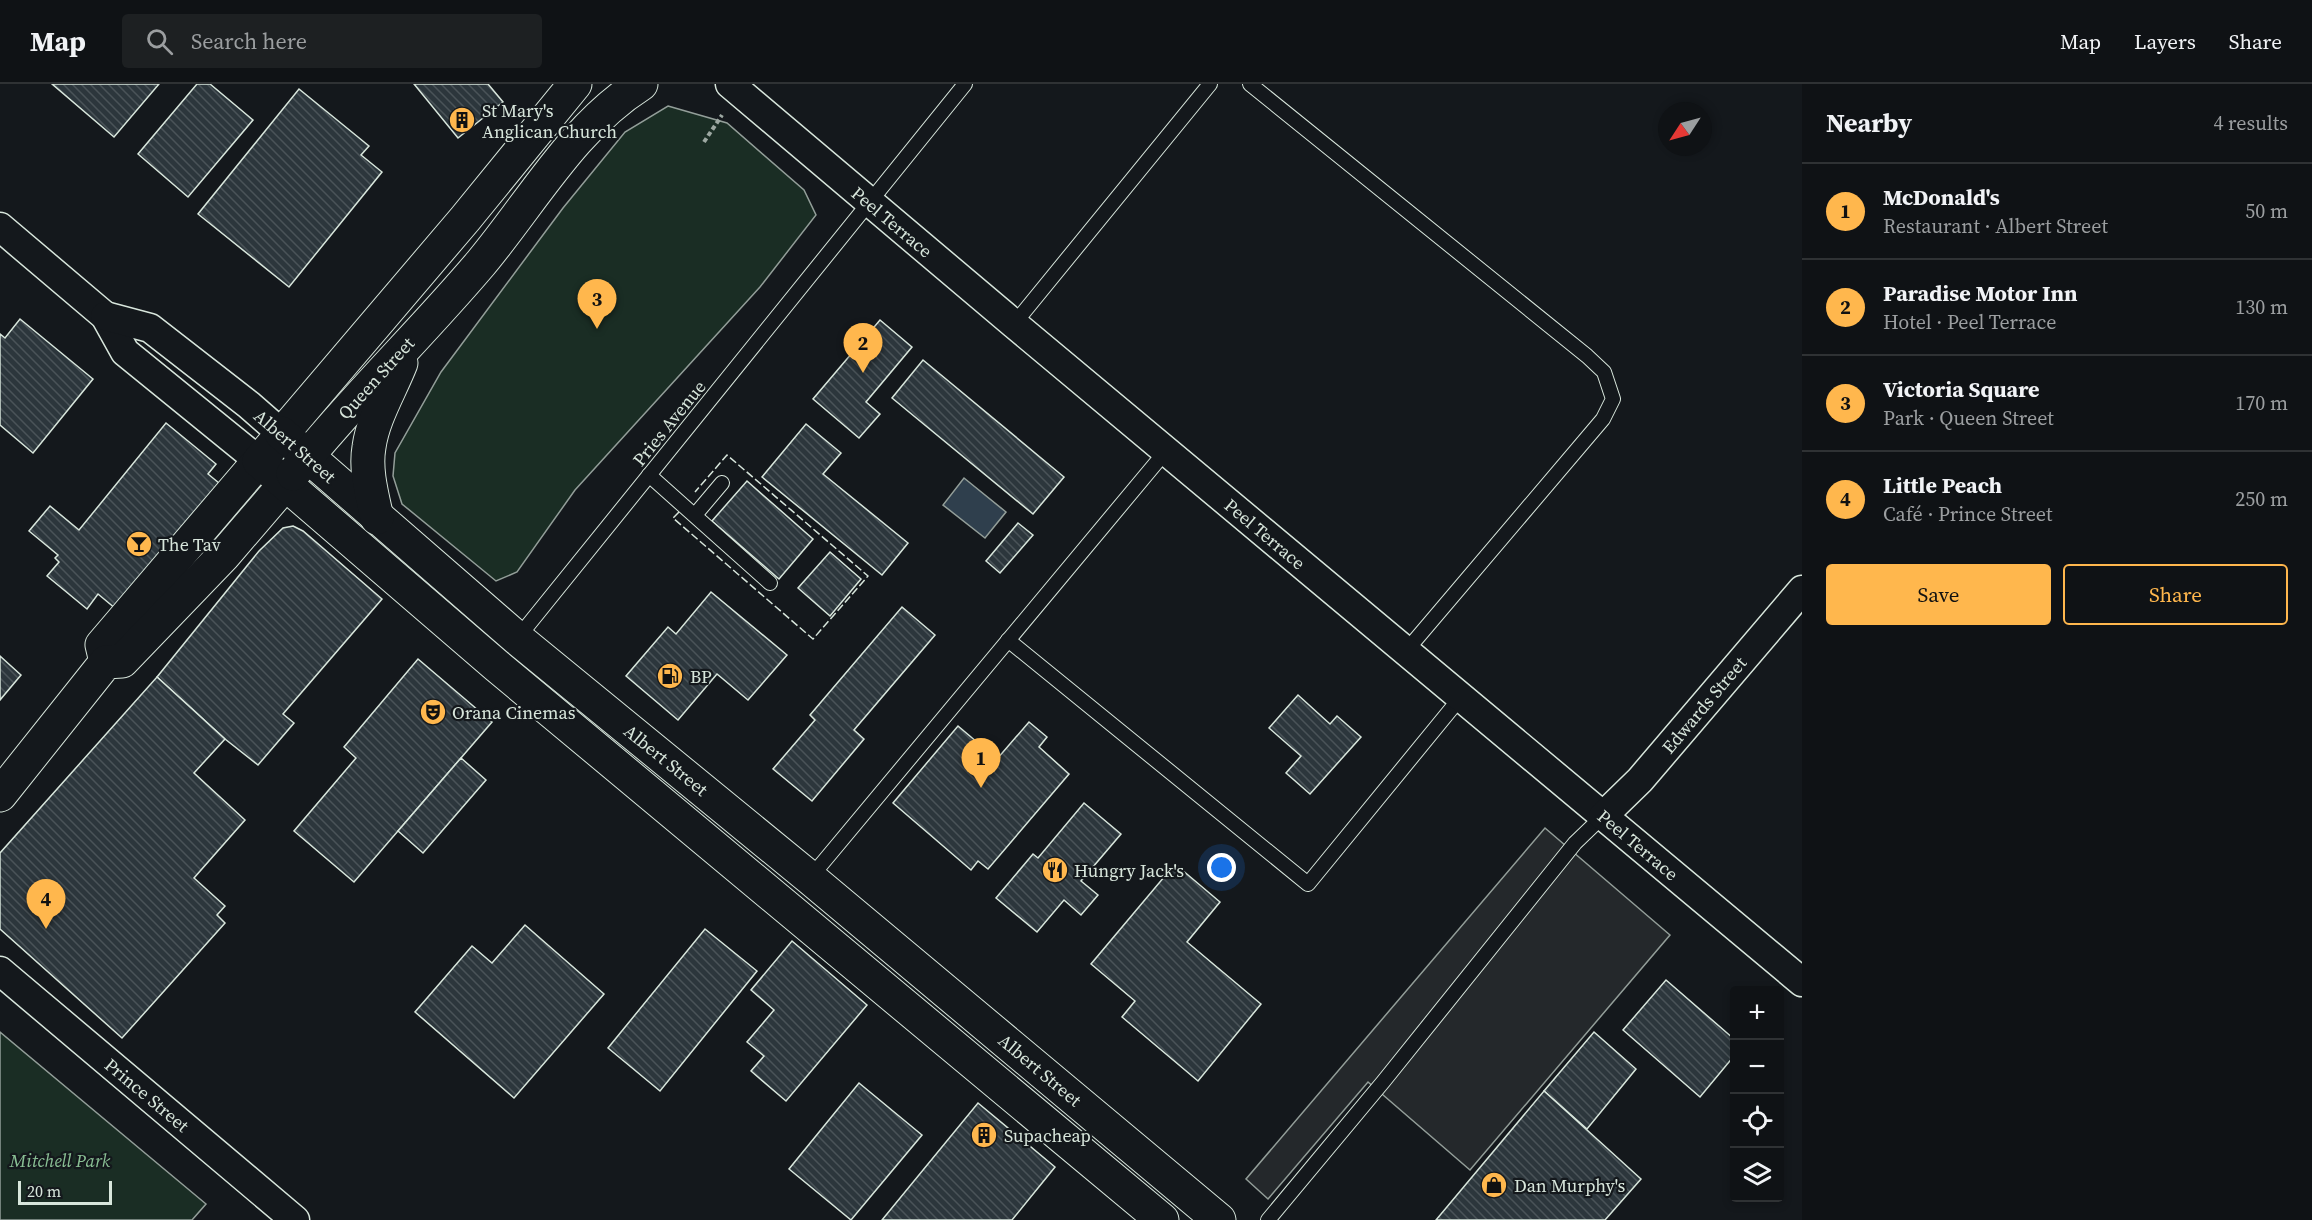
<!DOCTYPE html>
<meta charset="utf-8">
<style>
body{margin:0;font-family:"Source Serif 4",serif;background:#1d2022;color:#f1f3f6}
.controls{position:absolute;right:18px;bottom:18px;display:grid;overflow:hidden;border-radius:6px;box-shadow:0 3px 9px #0003}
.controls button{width:54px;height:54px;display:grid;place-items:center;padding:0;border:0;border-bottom:2px solid #2f3234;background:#0f1215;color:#f1f3f6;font:30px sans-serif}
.compass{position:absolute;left:1658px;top:18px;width:54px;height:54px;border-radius:50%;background:#0f1215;box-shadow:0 3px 9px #0003;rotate:234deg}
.scale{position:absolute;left:18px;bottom:15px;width:94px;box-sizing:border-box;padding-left:6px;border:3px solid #d8e6dc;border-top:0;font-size:16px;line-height:21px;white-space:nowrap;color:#d8e6dc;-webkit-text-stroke:4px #14181c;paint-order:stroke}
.you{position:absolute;left:1222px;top:784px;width:21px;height:21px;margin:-15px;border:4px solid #fff;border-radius:50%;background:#1a73e8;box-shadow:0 0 0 9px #1a73e833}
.badge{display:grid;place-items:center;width:39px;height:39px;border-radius:50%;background:#ffb74d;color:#111;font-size:20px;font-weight:700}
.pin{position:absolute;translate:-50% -50px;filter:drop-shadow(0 2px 3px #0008)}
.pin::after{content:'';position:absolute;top:32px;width:21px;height:18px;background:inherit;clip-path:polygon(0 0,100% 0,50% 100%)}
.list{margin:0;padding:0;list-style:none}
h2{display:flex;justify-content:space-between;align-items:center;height:78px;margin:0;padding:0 24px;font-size:26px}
h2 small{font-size:20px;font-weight:400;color:#9b9ea0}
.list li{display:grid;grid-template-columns:39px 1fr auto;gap:18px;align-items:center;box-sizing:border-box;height:96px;padding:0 24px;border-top:2px solid #2f3234}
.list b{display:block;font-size:22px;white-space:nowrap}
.list p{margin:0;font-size:20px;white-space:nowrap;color:#9b9ea0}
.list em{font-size:20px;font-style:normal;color:#9b9ea0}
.actions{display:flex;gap:12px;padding:18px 24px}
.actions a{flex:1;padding:14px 0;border:2px solid #ffb74d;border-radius:6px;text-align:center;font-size:21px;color:#ffb74d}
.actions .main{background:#ffb74d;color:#111}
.icon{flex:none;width:33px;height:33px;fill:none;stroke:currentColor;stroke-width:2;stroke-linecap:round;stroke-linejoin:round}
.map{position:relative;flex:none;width:1802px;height:1136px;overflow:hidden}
header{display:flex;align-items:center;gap:36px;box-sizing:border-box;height:84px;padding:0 30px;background:#0f1215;border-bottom:2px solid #2f3234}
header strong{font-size:28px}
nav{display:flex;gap:33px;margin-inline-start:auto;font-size:21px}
.search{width:420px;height:54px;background:#1d2022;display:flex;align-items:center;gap:15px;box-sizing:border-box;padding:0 21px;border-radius:6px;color:#9b9ea0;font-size:22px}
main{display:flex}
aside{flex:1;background:#0f1215}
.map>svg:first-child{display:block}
.green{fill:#1a2d24;stroke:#939e99;stroke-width:1.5}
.parking{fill:#24282b;stroke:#939e99;stroke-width:1.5}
.water{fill:#2f3f4d;stroke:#939e99;stroke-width:1.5}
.building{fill:url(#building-back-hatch);stroke:#d8e6dc;stroke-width:1.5}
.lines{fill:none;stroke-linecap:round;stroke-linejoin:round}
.lane-casing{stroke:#d8e6dc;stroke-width:16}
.street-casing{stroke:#d8e6dc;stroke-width:31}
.secondary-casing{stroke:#d8e6dc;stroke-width:35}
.primary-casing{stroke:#d8e6dc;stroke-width:35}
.path{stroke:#9da8a2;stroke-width:4;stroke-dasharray:4.5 3;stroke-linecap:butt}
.lane{stroke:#14181c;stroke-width:14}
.street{stroke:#14181c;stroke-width:28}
.secondary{stroke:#14181c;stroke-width:33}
.primary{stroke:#14181c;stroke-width:33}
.fence{stroke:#d8e6dc;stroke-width:1.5;stroke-dasharray:8 3;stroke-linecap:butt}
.labels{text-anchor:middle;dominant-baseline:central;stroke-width:4.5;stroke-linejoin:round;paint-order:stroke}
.poi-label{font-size:18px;fill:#d8e6dc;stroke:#14181c;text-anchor:start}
.street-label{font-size:18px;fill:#d8e6dc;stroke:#14181c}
.park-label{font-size:18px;font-style:italic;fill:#8ac095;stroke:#14181c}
</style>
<header>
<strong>Map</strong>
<div class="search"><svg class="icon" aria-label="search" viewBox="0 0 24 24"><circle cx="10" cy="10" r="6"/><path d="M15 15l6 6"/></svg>Search here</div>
<nav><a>Map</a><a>Layers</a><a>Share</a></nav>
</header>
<main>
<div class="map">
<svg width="1802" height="1136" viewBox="0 0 1802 1136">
<defs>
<pattern id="building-back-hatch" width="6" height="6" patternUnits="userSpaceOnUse" patternTransform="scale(1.5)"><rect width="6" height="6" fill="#2c363c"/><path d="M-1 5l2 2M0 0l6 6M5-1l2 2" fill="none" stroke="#4a5358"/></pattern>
</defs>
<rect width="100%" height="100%" fill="#14181c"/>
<!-- green -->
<g class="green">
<polygon points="668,22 727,39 804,106 816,131 760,203 575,406 517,488 496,497 402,420 393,392 395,369 441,288 563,124 625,48"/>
<polygon points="0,948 206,1120 192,1136 0,1136"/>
</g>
<!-- parking -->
<polygon class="parking" points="1545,744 1670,851 1470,1086 1368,998 1268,1115 1246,1095"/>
<!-- water -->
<polygon class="water" points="964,394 1006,428 985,454 943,421"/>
<!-- building -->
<g class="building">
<polygon points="52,0 159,0 114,53"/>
<polygon points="197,0 210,0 253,36 188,113 138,70"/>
<polygon points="414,0 488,0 503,18 458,54"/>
<polygon points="299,5 369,62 361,71 382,88 289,203 198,130"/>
<polygon points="20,235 93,295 33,369 0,341 0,250 5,254"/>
<polygon points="880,236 912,263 866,318 880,330 859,354 813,315"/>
<polygon points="923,276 1064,393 1033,430 892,314"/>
<polygon points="166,339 216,380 208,390 219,399 116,525 98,510 87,525 47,492 59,478 55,474 58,471 29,447 50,422 79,446"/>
<polygon points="806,340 841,369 823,390 908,459 882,491 762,393"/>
<polygon points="747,397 813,455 779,495 712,437"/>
<polygon points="1018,439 1033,451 1000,489 986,477"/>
<polygon points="293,442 303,447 382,515 283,630 294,639 258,681 225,655 157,593 259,467 283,444"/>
<polygon points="830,468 861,495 830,532 798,504"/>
<polygon points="711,508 787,571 748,616 717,590 678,636 626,592 668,543 676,550"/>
<polygon points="902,523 935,551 854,646 864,655 812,717 773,685 815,636 810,631"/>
<polygon points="0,572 21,591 0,616"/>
<polygon points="418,575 492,638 354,798 294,747 356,674 344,663"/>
<polygon points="157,593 225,655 194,689 245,736 194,794 225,822 217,831 225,839 122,954 0,845 0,769"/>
<polygon points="1298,611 1330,640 1337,632 1361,653 1310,710 1286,689 1301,672 1269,644"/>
<polygon points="1029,638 1047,653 1039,663 1069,690 988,785 978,777 971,786 893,719 958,642 997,675"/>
<polygon points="461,674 486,696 423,769 398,747"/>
<polygon points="1084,719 1121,750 1081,797 1098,811 1081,831 1064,816 1037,848 996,814 1033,770 1038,774"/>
<polygon points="1175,780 1220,818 1187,858 1261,920 1198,997 1122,933 1135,917 1091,880"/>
<polygon points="525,841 604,910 514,1014 415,928 472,862 492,879"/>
<polygon points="705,845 757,887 660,1007 608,964"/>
<polygon points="792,857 867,921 786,1017 751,987 764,972 747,958 774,926 751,906"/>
<polygon points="1666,896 1734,955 1734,972 1700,1013 1623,946"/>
<polygon points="1594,948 1636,985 1587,1045 1544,1007"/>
<polygon points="859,999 922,1051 851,1136 789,1085"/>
<polygon points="1544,1007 1641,1095 1605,1136 1436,1136"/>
<polygon points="978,1019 1055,1083 1012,1136 882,1136"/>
</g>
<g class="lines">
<!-- lane casing -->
<g class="lane-casing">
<g id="lane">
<polyline points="1250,0 1587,272 1604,288 1613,315 1603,335 1406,567"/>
<polyline points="1014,240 1210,0"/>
<polyline points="649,391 770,499"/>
<polyline points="695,431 722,399"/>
<polyline points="516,556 965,0"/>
<polyline points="1008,556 1308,800 1461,613"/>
<polyline points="810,794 1166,367"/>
<polyline points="1268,1136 1383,998 1575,759 1603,732"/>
</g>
</g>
<!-- street casing -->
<g class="street-casing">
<g id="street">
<polyline points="730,0 1014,240 1802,898"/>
<polyline points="0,143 105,232 125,268 259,377"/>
<polyline points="105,232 150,244 249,321 281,349"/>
<polyline points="1603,732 1640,696 1802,506"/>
<polyline points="0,887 295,1136"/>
</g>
</g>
<!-- secondary casing -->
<g class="secondary-casing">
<g id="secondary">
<polyline points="106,578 102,561 259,377"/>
<polyline points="0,711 106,578 122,577 224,471 285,400"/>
</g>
</g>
<!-- primary casing -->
<g class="primary-casing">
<g id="primary">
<polyline points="575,0 465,135 259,377 497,582 1162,1136"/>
<polyline points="281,349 518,555 810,794 1219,1136"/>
<path d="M293,390C352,316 420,251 481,179C532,118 573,43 641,0"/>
<path d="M377,434C372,411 365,386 369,363C373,334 390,307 401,279"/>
</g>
</g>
<!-- path -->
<polyline class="path" points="704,58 722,31"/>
<!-- lane -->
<use href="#lane" class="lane"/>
<!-- street -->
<use href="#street" class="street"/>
<!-- secondary -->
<use href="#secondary" class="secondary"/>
<!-- primary -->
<use href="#primary" class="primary"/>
<!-- fence -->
<polyline class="fence" points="679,428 673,434 813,555 868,492 727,371 695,408"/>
</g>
<!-- icons -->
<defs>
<g id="building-disc" transform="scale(1.35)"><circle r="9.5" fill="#ffb74d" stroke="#14181c"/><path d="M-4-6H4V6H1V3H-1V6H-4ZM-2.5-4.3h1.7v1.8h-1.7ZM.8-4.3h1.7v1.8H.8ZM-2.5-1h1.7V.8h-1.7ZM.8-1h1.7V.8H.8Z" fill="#111"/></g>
<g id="bar-disc" transform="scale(1.35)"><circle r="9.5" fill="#ffb74d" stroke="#14181c"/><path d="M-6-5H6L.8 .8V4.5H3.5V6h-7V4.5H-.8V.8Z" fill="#111"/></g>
<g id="fuel-disc" transform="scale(1.35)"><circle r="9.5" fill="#ffb74d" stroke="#14181c"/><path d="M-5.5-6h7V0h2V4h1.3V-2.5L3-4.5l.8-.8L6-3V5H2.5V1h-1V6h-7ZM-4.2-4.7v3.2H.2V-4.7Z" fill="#111"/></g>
<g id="theatre-disc" transform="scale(1.35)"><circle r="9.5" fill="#ffb74d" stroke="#14181c"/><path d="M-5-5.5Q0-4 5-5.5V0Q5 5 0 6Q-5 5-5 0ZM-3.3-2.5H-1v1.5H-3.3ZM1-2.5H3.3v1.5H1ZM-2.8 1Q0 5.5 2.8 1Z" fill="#111"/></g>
<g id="restaurant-disc" transform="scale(1.35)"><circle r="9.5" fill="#ffb74d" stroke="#14181c"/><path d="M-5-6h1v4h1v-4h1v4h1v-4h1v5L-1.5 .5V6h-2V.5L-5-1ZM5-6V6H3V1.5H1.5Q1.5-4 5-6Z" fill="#111"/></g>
<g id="shop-disc" transform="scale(1.35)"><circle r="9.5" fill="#ffb74d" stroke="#14181c"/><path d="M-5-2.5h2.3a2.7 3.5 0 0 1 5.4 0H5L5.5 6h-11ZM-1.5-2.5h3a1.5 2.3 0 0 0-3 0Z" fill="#111"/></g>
</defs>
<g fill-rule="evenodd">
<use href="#building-disc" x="462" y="36"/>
<use href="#bar-disc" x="139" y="460"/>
<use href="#fuel-disc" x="670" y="592"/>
<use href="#theatre-disc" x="433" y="628"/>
<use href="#restaurant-disc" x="1055" y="786"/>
<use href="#building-disc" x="984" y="1051"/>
<use href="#shop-disc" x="1494" y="1101"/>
</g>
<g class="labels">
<!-- poi labels -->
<g class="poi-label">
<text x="482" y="26">St Mary's<tspan x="482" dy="21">Anglican Church</tspan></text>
<text x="158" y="460">The Tav</text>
<text x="690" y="592">BP</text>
<text x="452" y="628">Orana Cinemas</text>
<text x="1074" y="786">Hungry Jack's</text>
<text x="1004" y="1051">Supacheap</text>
<text x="1514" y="1101">Dan Murphy's</text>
</g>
<!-- street labels -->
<g class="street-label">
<text transform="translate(892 138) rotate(40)">Peel Terrace</text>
<text transform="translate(376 294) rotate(-48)">Queen Street</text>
<text transform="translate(669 339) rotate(-51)">Pries Avenue</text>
<text transform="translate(295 362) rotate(41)">Albert Street</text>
<text transform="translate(1265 450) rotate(40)">Peel Terrace</text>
<text transform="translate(1704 621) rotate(-50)">Edwards Street</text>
<text transform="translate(666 676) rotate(39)">Albert Street</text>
<text transform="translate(1638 761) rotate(40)">Peel Terrace</text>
<text transform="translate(1040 986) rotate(40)">Albert Street</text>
<text transform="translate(147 1011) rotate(40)">Prince Street</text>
</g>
<!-- park labels -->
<g class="park-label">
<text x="60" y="1076">Mitchell Park</text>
</g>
</g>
</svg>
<div class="controls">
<button>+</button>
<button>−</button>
<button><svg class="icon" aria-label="locate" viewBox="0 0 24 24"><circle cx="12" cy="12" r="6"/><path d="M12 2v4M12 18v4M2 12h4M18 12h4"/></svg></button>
<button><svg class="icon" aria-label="layers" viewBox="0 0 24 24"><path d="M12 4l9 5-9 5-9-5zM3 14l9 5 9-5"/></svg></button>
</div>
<svg class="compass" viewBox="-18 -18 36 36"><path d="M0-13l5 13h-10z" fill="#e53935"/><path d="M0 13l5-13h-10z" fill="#9b9ea0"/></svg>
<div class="scale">20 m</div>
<div class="you"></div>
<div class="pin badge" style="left:981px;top:704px">1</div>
<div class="pin badge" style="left:863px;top:289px">2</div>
<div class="pin badge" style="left:597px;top:245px">3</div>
<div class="pin badge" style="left:46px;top:845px">4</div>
</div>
<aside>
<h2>Nearby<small>4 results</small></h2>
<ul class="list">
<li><span class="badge">1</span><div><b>McDonald's</b><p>Restaurant · Albert Street</p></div><em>50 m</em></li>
<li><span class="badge">2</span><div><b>Paradise Motor Inn</b><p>Hotel · Peel Terrace</p></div><em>130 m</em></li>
<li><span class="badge">3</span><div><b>Victoria Square</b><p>Park · Queen Street</p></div><em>170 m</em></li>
<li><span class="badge">4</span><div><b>Little Peach</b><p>Café · Prince Street</p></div><em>250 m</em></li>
</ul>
<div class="actions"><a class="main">Save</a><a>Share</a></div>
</aside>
</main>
